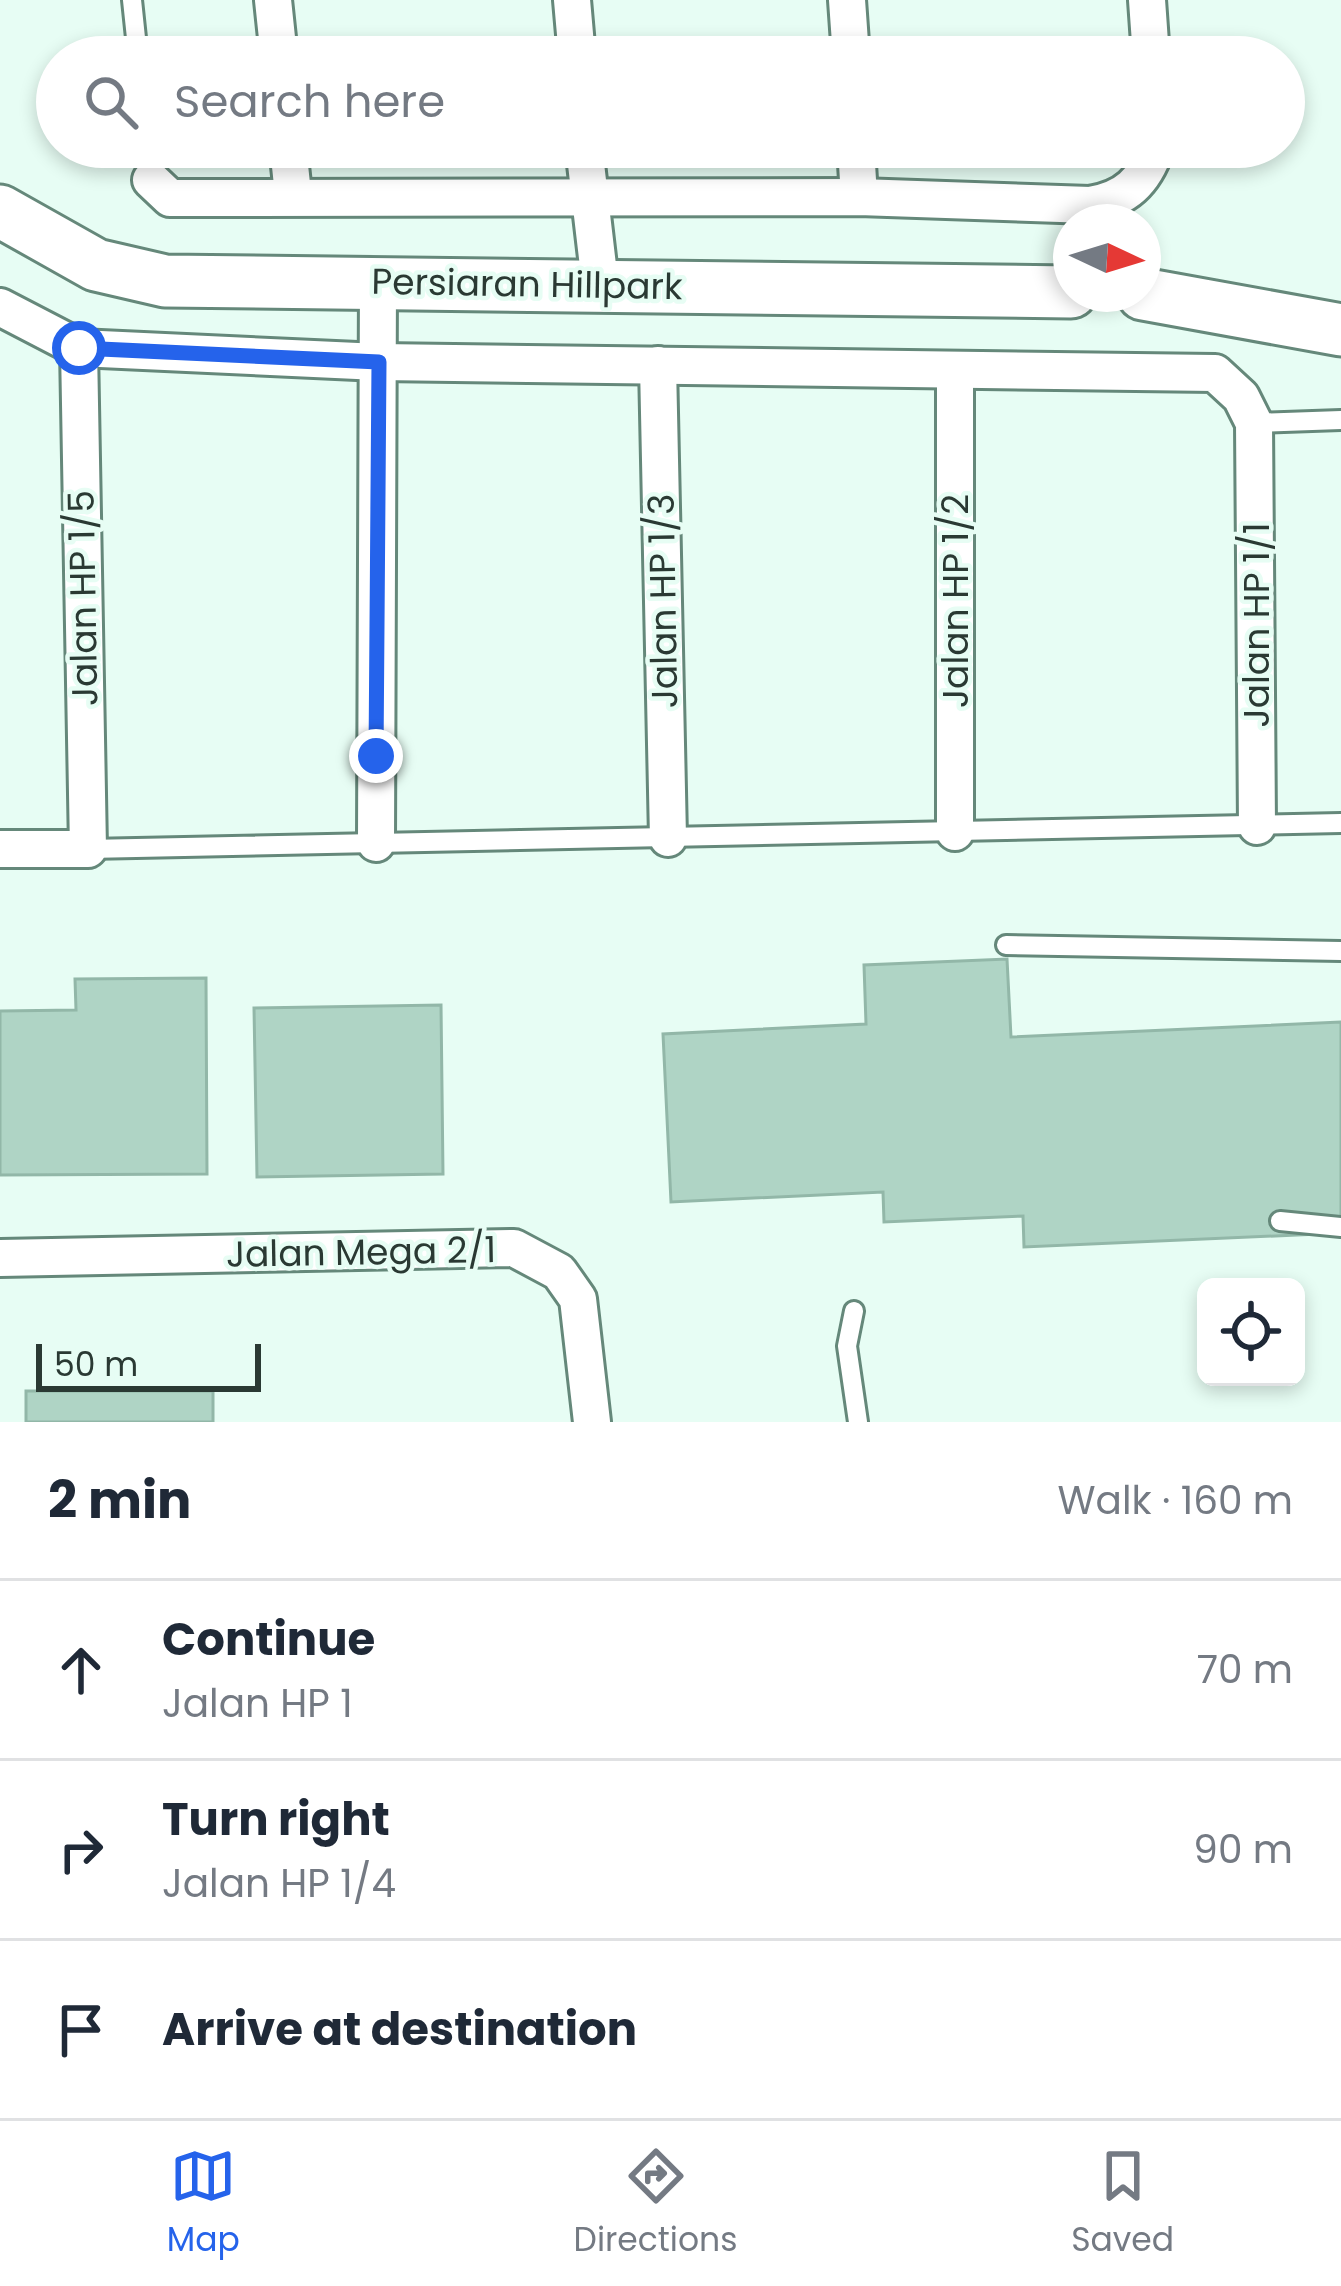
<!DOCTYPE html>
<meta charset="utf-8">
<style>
body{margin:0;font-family:Poppins,sans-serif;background:#f2f2f3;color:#1f2937}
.controls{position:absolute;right:36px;bottom:36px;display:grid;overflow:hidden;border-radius:18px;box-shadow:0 6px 18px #0003}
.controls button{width:108px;height:108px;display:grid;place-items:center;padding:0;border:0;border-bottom:3px solid #e0e1e3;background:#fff;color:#1f2937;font:60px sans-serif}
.compass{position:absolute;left:1053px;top:204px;width:108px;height:108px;border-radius:50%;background:#fff;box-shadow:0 6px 18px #0003;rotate:94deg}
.scale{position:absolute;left:36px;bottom:30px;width:225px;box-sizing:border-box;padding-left:12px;border:6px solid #2a3933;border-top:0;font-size:33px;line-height:42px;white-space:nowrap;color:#2a3933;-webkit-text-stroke:9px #e7fdf4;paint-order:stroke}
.stop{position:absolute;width:36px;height:36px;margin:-27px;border:9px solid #2563eb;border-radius:50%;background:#fff}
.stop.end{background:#2563eb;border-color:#fff;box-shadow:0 3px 12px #0008}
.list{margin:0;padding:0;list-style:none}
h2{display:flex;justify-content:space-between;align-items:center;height:156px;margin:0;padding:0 48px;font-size:51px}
h2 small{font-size:39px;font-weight:400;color:#747a83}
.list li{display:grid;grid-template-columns:78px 1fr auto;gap:36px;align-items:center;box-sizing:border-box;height:180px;padding:0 48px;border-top:3px solid #e0e1e3}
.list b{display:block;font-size:45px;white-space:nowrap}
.list p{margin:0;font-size:39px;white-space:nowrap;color:#747a83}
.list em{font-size:39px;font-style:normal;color:#747a83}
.icon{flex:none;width:66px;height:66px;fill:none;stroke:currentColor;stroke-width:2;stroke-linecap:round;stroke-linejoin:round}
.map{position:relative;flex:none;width:1341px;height:1422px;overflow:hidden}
.search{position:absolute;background:#fff;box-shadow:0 6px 18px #0003;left:36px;right:36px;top:36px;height:132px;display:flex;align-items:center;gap:30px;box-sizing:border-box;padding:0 42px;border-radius:66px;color:#747a83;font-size:45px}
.sheet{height:696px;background:#fff}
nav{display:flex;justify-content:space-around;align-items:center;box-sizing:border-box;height:168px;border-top:3px solid #e0e1e3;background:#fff;font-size:33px;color:#747a83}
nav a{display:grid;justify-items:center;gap:6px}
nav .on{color:#2563eb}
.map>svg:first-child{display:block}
.building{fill:#afd4c5;stroke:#92b7a8;stroke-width:3}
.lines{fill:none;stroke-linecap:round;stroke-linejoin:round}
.lane-casing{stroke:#65887a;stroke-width:24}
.street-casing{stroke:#65887a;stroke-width:42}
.secondary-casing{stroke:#65887a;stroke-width:57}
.lane{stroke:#fff;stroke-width:18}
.street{stroke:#fff;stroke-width:36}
.secondary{stroke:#fff;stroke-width:51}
.route{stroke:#2563eb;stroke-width:15}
.labels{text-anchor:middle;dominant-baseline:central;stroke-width:9;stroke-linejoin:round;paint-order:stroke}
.street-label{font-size:36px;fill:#2a3933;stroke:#e7fdf4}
</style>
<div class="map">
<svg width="1341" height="1422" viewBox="0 0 1341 1422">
<rect width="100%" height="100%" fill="#e7fdf4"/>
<!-- building -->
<g class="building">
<polygon points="1007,959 1011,1037 1341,1022 1341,1233 1024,1247 1023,1216 884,1222 883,1192 671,1202 663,1034 866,1024 864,965"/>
<polygon points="206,978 207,1174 0,1175 0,1011 76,1010 75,979"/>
<polygon points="441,1005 443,1174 257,1177 254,1008"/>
<rect x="26" y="1391" width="187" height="31"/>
</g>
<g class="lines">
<!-- lane casing -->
<g class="lane-casing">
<g id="lane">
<polyline points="132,0 138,57"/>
<polyline points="147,147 151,180"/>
<polyline points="1254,423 1341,420"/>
<polyline points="88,849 1341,823"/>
<polyline points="1006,945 1341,951"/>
<polyline points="1280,1221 1341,1227"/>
<polyline points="854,1311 847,1346 858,1422"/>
</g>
</g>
<!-- street casing -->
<g class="street-casing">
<g id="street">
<polyline points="273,0 279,57"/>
<polyline points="572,0 577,57"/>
<polyline points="847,0 851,57"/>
<polyline points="1147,0 1151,57"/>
<polyline points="288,147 293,194"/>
<polyline points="584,147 600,283"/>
<polyline points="856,147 859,197"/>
<path d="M151,180L170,198L859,197L1090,205C1126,199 1144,182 1156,147"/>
<polyline points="0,307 79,348 379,362 1215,373 1241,397 1254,423 1257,826"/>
<polyline points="658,365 668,838"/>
<polyline points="955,832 955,370"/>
<polyline points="376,843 378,280"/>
<polyline points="0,849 88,849 79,348"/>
<polyline points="0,1258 514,1248 559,1272 578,1299 592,1422"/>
</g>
</g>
<!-- secondary casing -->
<g class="secondary-casing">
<g id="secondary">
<polyline points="0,211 96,265 165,281 1071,292"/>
<polyline points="1143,294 1341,330"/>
</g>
</g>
<!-- lane -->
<use href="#lane" class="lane"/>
<!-- street -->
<use href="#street" class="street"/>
<!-- secondary -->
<use href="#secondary" class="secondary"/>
</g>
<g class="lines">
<!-- route -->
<polyline class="route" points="79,348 379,362 376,756"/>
</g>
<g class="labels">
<!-- street labels -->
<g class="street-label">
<text transform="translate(527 284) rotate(1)">Persiaran Hillpark</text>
<text transform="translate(83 598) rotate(-91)">Jalan HP 1/5</text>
<text transform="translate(663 601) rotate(-91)">Jalan HP 1/3</text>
<text transform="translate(955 601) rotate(-90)">Jalan HP 1/2</text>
<text transform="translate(1256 625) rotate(-90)">Jalan HP 1/1</text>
<text transform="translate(361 1252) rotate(-1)">Jalan Mega 2/1</text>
</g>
</g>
</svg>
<div class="controls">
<button><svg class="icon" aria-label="locate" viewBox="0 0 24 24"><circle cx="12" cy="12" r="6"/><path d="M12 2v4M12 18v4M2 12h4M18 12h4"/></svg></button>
</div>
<svg class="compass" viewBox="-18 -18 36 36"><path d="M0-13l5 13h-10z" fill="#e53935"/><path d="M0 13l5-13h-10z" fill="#747a83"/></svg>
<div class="scale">50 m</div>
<div class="stop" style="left:79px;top:348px"></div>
<div class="stop end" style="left:376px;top:756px"></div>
<div class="search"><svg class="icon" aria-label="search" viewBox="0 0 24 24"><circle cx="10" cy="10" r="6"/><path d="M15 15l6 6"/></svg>Search here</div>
</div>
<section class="sheet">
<h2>2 min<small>Walk · 160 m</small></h2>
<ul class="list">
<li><svg class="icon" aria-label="ahead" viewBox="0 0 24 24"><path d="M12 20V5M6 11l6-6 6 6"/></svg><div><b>Continue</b><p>Jalan HP 1</p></div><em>70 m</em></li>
<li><svg class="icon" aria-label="right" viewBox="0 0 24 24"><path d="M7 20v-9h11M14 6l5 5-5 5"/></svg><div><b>Turn right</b><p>Jalan HP 1/4</p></div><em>90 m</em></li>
<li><svg class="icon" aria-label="arrive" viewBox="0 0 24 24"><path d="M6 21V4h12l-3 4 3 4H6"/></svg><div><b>Arrive at destination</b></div></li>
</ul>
</section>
<nav>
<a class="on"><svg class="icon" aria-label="map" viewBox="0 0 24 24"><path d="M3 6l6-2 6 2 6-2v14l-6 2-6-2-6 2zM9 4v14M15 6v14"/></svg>Map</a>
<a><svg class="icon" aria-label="directions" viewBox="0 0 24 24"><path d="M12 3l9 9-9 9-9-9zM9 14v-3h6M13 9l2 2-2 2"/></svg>Directions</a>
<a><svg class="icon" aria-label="saved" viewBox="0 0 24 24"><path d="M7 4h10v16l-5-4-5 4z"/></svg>Saved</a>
</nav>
